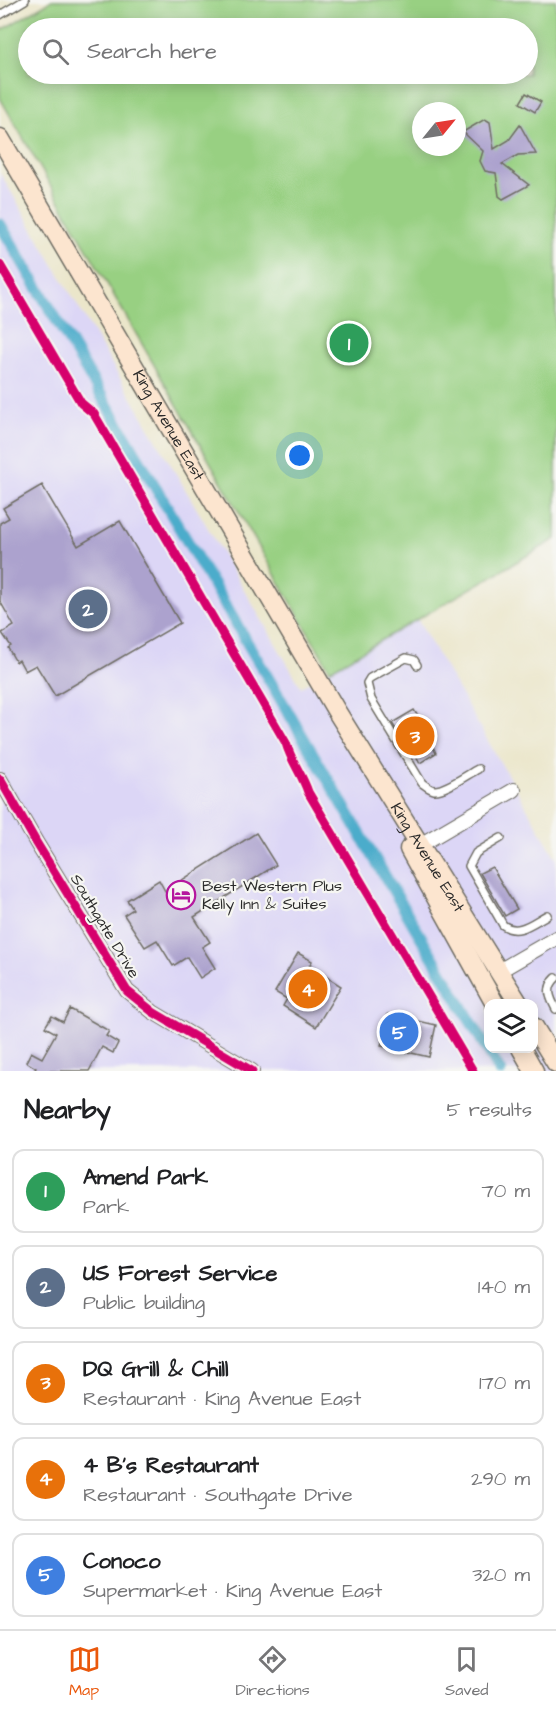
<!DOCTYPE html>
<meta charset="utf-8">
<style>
body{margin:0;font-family:"Architects Daughter",sans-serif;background:#f6f6f6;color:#202124}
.controls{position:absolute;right:18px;bottom:18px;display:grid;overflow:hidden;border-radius:12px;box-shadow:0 3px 15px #0003}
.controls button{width:54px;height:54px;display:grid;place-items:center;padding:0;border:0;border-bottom:2px solid #e0e0e0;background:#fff;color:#202124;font:30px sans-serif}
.compass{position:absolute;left:412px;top:102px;width:54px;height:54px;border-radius:50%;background:#fff;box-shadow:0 3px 15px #0003;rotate:60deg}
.you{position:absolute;left:300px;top:456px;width:21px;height:21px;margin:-15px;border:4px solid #fff;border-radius:50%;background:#1a73e8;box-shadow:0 0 0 9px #1a73e833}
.badge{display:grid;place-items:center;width:39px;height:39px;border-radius:50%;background:#ea580c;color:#fff;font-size:20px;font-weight:700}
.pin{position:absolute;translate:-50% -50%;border:3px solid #fff;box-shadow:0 2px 6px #0006}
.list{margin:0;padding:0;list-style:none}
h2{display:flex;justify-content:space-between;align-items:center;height:78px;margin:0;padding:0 24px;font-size:26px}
h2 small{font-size:20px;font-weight:400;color:#757577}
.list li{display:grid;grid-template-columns:39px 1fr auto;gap:18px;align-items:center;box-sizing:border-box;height:84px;margin:0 12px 12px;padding:0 12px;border:2px solid #e0e0e0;border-radius:12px}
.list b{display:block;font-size:22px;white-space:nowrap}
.list p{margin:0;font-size:20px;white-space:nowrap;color:#757577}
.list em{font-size:20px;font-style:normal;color:#757577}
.icon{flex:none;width:33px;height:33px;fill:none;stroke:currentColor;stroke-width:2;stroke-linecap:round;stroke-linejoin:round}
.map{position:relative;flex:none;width:556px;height:1071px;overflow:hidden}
.search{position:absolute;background:#fff;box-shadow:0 3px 15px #0003;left:18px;right:18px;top:18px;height:66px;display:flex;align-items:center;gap:15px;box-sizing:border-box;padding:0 21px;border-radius:33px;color:#757577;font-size:22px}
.sheet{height:558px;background:#fff}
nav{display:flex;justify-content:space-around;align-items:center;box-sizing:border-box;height:84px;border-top:2px solid #e0e0e0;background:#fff;font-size:16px;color:#757577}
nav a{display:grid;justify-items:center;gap:3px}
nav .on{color:#ea580c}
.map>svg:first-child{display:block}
.built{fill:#dcd6f6;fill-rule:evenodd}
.green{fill:#98d082;stroke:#627e56;stroke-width:1.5;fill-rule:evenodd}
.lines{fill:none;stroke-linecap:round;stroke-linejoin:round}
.canal{stroke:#4caccb;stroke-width:12}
.building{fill:#aca2ce}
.service-casing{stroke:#6e6c63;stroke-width:10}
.minor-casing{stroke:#6e6c63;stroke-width:16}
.secondary-casing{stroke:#6e6c63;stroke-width:21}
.service{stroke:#fff;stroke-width:7}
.minor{stroke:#fff;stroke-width:14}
.secondary{stroke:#fce5cf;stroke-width:18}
.cycleway-casing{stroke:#f6f6f2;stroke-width:13}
.cycleway{stroke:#d6006c;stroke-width:9}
.labels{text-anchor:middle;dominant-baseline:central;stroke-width:4.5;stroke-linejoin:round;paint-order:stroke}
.street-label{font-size:16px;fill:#2b2b2b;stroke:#f6f6f2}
.poi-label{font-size:16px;fill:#2b2b2b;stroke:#f6f6f2;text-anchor:start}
</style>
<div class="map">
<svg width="556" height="1071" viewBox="0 0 556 1071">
<rect width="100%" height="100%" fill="#f6f6f2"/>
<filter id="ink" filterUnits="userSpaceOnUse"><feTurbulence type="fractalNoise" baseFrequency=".0167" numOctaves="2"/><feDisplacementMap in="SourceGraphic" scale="12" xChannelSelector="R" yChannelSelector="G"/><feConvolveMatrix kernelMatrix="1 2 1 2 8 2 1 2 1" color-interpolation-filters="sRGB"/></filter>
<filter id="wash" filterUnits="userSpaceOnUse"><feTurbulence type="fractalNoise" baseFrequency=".008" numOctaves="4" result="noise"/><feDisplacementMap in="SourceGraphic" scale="24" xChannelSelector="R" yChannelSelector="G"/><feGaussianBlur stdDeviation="1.35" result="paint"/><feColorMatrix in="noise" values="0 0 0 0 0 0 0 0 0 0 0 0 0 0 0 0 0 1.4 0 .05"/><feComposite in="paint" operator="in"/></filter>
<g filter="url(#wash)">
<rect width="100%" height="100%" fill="#ebe6ca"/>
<!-- built -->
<path class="built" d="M0,173L301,687L417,619L556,858V1071H0ZM488,1004H534V1048H488Z"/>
<!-- green -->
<path class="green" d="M52,0H556V539L330,670L0,98V31ZM28,28H528V74H28ZM421,111H457V147H421Z"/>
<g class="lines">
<!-- canal -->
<polyline class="canal" points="0,224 500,1071"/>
</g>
<g id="blocks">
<!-- building -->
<g class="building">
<polygon points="526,93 541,102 535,112 520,103"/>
<polygon points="485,119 490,122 494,149 509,140 520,125 536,154 518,155 502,164 529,185 503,199 499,196 496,173 485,171 480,161 483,151 463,132"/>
<polygon points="42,485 78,546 120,521 180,623 55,696 36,665 25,671 19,660 16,662 8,648 11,646 2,633 14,626 0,601 0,523 9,518 3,508"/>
<polygon points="414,710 433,742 431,743 436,753 420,763 414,752 411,754 392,723"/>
<polygon points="256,833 276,865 194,917 210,942 202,947 215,968 200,978 187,957 173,966 157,940 145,947 124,915 133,909 127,900 159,880 165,891"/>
<polygon points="492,867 517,909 505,916 480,873"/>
<polygon points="298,953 312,961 309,966 341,986 316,1027 283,1006 287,999 275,992"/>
<polygon points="70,1009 109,1031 106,1036 118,1043 113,1053 102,1047 89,1071 34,1071 36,1068 26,1062 31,1052 42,1058 56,1033 45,1027 52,1016 63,1022"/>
<polygon points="388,1014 436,1025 429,1057 381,1046"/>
</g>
</g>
</g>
<g filter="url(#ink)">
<use href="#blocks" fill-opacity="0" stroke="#6e6c63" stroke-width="1.5"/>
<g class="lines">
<!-- service casing -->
<g class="service-casing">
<g id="service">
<polyline points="0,15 25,0"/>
<path d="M417,665L414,660L406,658L370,678L367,683L371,699L422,783C426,786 429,789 434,790C445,791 468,774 478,769"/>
<path d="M501,838L476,853L469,866L503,925C518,936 532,923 547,915"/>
<path d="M556,978C545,988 550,998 556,1009"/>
</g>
</g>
<!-- minor casing -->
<g class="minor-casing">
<g id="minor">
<polyline points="0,779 36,842 127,991 153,1012 252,1071"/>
<polyline points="420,845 514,790"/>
<polyline points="499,971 556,938"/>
</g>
</g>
<!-- secondary casing -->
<g class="secondary-casing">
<g id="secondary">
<path id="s1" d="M0,138L337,712L519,1004"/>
<polyline points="409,849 495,1004"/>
<polyline points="534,1027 556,1063"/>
<polyline points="521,1048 534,1071"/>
</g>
</g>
<!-- service -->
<use href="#service" class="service"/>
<!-- minor -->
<use href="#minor" class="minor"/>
<!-- secondary -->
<use href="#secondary" class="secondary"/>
<!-- cycleway casing -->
<g class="cycleway-casing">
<g id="cycleway">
<path d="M0,265L81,403L94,414L286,743C291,761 302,774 308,792L473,1071"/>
<polyline points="0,779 36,842 127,991 153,1012 252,1071"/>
</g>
</g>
<!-- cycleway -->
<use href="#cycleway" class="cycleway"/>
</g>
</g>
<!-- icons -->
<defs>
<g id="hotel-ring" transform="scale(1.5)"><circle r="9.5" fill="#f6f6f2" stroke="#b5179e" stroke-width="1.5"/><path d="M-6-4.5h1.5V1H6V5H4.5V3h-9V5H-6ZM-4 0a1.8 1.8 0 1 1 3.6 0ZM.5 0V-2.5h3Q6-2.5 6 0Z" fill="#b5179e"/></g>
</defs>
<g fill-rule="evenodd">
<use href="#hotel-ring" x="181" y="895"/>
</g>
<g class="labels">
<!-- street labels -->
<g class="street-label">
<text stroke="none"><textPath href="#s1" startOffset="333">King Avenue East</textPath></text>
<text stroke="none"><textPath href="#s1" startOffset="837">King Avenue East</textPath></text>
<text transform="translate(105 926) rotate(59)">Southgate Drive</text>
</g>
<!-- poi labels -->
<g class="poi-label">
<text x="202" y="886">Best Western Plus<tspan x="202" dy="18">Kelly Inn &amp; Suites</tspan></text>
</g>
</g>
</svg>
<div class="controls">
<button><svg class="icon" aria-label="layers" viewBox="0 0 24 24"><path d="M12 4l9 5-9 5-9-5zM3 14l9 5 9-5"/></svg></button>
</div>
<svg class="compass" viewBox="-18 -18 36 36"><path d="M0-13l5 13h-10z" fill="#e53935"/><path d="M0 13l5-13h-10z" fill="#757577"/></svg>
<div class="you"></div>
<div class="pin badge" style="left:349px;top:343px;background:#2e9e5b">1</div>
<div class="pin badge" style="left:88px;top:609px;background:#5c6f8a">2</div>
<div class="pin badge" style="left:415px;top:736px;background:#e8710a">3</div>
<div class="pin badge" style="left:308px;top:989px;background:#e8710a">4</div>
<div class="pin badge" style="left:399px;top:1032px;background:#3f7fe0">5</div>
<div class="search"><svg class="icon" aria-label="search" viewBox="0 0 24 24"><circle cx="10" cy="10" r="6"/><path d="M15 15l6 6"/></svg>Search here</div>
</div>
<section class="sheet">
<h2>Nearby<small>5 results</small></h2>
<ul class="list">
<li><span class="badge" style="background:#2e9e5b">1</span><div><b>Amend Park</b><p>Park</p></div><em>70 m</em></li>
<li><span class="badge" style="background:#5c6f8a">2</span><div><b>US Forest Service</b><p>Public building</p></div><em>140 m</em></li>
<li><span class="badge" style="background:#e8710a">3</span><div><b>DQ Grill &amp; Chill</b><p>Restaurant · King Avenue East</p></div><em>170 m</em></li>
<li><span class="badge" style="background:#e8710a">4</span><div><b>4 B's Restaurant</b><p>Restaurant · Southgate Drive</p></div><em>290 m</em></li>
<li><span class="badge" style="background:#3f7fe0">5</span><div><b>Conoco</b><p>Supermarket · King Avenue East</p></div><em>320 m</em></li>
</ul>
</section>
<nav>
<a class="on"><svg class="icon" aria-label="map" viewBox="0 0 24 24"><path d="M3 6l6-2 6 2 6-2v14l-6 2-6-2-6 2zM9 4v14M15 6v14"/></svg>Map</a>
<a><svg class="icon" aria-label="directions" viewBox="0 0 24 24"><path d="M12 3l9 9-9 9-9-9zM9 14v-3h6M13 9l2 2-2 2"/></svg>Directions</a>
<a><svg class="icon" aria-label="saved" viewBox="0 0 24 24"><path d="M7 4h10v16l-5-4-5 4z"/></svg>Saved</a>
</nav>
